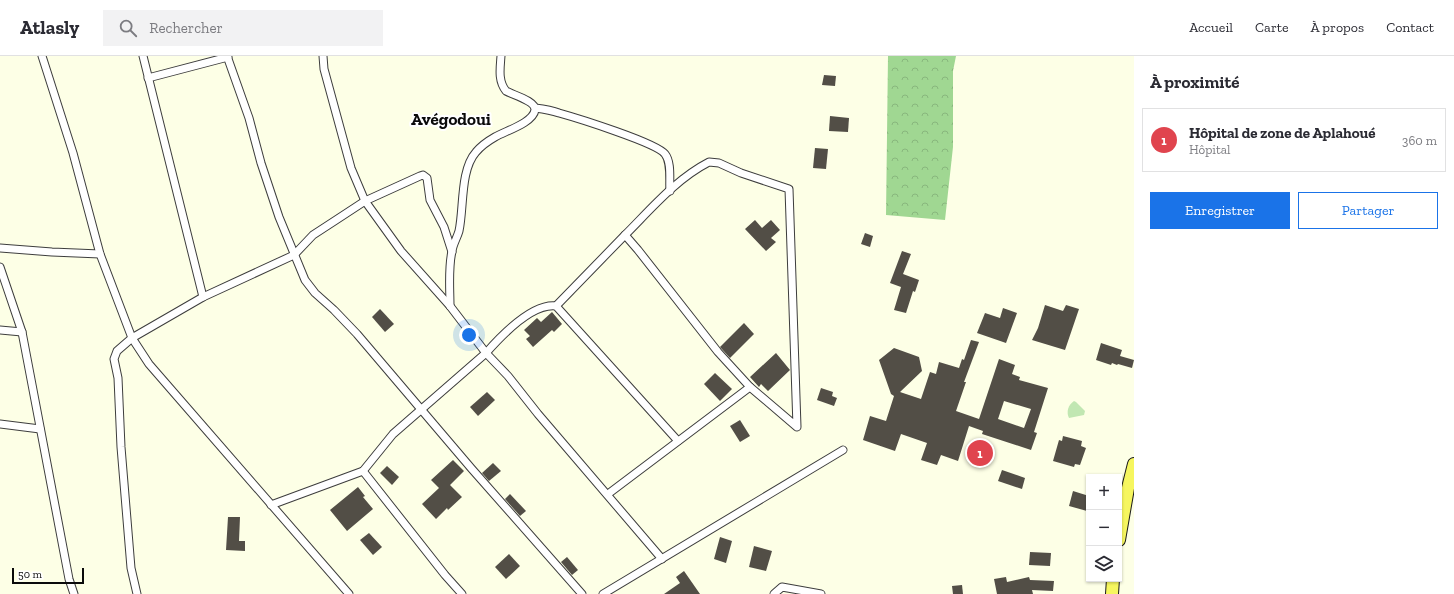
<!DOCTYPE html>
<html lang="fr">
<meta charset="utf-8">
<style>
body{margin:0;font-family:"Zilla Slab",serif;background:#f2f2f3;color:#2b2b33}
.controls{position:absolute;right:12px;bottom:12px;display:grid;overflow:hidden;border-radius:0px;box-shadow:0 1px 3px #0004}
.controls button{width:36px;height:36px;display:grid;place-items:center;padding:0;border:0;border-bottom:1px solid #e1e1e2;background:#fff;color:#2b2b33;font:20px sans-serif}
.scale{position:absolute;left:12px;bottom:10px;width:72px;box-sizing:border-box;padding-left:4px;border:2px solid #0a0a0a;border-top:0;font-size:11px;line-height:14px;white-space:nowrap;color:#0a0a0a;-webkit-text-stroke:3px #fff;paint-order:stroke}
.you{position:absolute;left:469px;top:279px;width:14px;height:14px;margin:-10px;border:3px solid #fff;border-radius:50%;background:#1a73e8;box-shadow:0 0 0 6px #1a73e833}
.badge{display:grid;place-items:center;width:26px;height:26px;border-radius:50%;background:#1a73e8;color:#fff;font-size:13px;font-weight:700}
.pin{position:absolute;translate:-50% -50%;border:2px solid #fff;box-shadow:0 1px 4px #0006}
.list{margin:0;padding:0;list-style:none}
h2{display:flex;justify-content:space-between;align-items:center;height:52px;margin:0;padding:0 16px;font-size:17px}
h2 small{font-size:13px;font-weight:400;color:#7c7c81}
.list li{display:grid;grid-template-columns:26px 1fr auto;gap:12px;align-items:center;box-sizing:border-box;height:64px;margin:0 8px 8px;padding:0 8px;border:1px solid #e1e1e2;border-radius:0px}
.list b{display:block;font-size:15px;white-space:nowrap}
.list p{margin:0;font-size:13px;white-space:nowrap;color:#7c7c81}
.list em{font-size:13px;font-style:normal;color:#7c7c81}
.actions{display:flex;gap:8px;padding:12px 16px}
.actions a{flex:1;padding:9px 0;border:1px solid #1a73e8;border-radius:0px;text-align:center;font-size:14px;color:#1a73e8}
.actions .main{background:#1a73e8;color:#fff}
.icon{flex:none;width:22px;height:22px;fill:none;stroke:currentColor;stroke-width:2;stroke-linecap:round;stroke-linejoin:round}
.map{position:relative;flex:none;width:1134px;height:538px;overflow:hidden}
header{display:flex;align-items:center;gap:24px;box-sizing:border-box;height:56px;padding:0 20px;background:#fff;border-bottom:1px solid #e1e1e2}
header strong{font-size:19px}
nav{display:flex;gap:22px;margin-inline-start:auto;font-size:14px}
.search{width:280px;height:36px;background:#f2f2f3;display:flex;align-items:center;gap:10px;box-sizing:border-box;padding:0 14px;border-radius:0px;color:#7c7c81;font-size:15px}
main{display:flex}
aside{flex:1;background:#fff}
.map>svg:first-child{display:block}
.grass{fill:#c1e7b2}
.forest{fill:url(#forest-crowns)}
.building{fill:#524e46;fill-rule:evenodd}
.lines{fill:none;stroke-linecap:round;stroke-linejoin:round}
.minor-casing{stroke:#3d3d3d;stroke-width:9}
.primary-casing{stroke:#1b1b1b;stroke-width:14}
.minor{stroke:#fff;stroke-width:7}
.primary{stroke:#f6f65f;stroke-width:12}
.labels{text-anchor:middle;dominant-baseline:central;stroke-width:4;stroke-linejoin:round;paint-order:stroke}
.quarter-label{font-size:17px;font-weight:bold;fill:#0a0a0a;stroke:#fff}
</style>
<header>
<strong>Atlasly</strong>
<div class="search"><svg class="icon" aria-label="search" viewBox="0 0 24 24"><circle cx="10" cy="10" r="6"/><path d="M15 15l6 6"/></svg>Rechercher</div>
<nav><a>Accueil</a><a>Carte</a><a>À propos</a><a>Contact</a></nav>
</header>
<main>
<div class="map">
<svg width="1134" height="538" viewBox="0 0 1134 538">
<defs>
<pattern id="forest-crowns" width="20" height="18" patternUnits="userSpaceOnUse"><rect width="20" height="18" fill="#a0d792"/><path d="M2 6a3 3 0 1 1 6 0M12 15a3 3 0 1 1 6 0" fill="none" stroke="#88b77d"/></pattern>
</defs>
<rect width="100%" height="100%" fill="#fdffe6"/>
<!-- grass -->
<path class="grass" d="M1074,345L1076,346L1085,355L1084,359L1069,362C1066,356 1068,349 1074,345Z"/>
<!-- forest -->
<polygon class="forest" points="888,0 956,0 953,15 953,91 945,164 886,159"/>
<!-- building -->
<g class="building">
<polygon points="824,19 836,20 835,30 822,29"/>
<polygon points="830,60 849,62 848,76 829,75"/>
<polygon points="815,92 828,93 826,113 813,112"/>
<polygon points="755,164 762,172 771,164 780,174 771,182 776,186 766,195 745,173"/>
<polygon points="865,177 873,180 870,191 861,188"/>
<polygon points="902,195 911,198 903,218 919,224 915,236 913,235 906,257 894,254 901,231 890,227"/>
<polygon points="1045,249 1063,255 1066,249 1079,253 1065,294 1032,284 1038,272"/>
<polygon points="1003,252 1017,257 1006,287 977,277 985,257 1000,262"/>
<polygon points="380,253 394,268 385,276 372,261"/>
<polygon points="552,256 562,268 554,276 552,274 533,291 526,283 530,280 524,274 537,262 541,266"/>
<polygon points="744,267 754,278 730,302 720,291"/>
<path d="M971,284L979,286L964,326H966L956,355L979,363L999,303L1015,309L1012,318L1020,321L1019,324L1048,332L1034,376L1037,377L1031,394L982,378L983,375L969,370L958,405L941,399L937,409L921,404L927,387L901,378L895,395L863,384L870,360L886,365L894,340L891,338L879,304L894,292L919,301L922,315L900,336L921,343L930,316L936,318L939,306L959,312L962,303L964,304ZM1004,345L1031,353L1024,372L998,363Z"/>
<polygon points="1101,287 1122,294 1120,300 1134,304 1132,312 1118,308 1117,309 1112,307 1111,309 1096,304"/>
<polygon points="776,297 790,314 768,335 761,328 759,331 750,321"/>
<polygon points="715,317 732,333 720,345 704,328"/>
<polygon points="821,332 833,336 832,340 837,342 834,350 817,344"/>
<polygon points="487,336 495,344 478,360 470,351"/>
<polygon points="740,364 750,380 740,386 730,370"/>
<polygon points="1063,380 1082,385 1081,390 1086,392 1080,409 1075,408 1074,411 1053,405 1059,384 1062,385"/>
<polygon points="453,404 464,415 450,429 462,441 448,454 447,452 436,463 422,448 439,432 431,424"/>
<polygon points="493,407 501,415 489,425 482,417"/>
<polygon points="387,410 399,421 392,429 380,417"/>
<polygon points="1002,414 1025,422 1022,433 998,425"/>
<polygon points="358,431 365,440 363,441 373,453 347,475 330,454"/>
<polygon points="1073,435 1089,440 1089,448 1087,455 1069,450"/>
<polygon points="510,438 526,455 520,460 505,443"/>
<polygon points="228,461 240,461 239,485 245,485 245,495 226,494"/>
<polygon points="369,477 382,491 373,499 360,484"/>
<polygon points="720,481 732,485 726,507 714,503"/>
<polygon points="754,490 772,495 766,515 749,511"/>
<polygon points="1030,496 1051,497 1050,510 1029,509"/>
<polygon points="509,498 520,510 506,523 495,511"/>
<polygon points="567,501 578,514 572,519 561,506"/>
<polygon points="684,515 700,538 664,538 680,527 676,521"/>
<polygon points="1006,521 1007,526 1029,521 1030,524 1054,525 1053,535 1032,534 1033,538 997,538 994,523"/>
<polygon points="962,529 963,538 953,538 952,530"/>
</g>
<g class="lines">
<!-- minor casing -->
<g class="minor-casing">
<g id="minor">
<polyline points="42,0 73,97 100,198 132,282 149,308 349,538"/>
<polyline points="143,0 203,241"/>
<polyline points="227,0 249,62 261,107 279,161 305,224 315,237 334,254 357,278 471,412 582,538"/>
<polyline points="323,0 324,13 351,112 365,145 401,195 450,250 486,297 508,320 538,358 662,503"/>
<polyline points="148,22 228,1"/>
<path d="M535,52C543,53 551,54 559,57C577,62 657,87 665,98C672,107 669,124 670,135"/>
<path d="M709,106L719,107L741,117L789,133L797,371L750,331L718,296L638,194L625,179C651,153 676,123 709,106Z"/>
<polyline points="0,192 52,196 100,198"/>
<polyline points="0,211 22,276 69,523 74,538"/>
<path d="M450,250C450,233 448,213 452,195C453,188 457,182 459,175C464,152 460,114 476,96C481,90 488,85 495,81C505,75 533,67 535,54C536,45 513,39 506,35C498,25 500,13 501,0"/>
<polyline points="556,250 625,179"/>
<polyline points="0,274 22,276"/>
<polyline points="0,368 40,373"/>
<polyline points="363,415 445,519 462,538"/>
<polyline points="608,438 750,331"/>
<path d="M271,449L363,415L393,378L486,297C501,280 532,247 556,250L678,385"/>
<polyline points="137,538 131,512 121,391 118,322 114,303 117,295 132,282 203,241 294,199 313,179 336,164 365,145 420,120 423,119 427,122 430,144 444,171 452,196"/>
<polyline points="603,538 843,394"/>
<polyline points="774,538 782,531 821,538"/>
</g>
</g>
<!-- primary casing -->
<g class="primary-casing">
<g id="primary">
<polyline points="1119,484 1128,432 1134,408"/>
<polyline points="1112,538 1113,523"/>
</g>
</g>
<!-- minor -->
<use href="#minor" class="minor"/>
<!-- primary -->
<use href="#primary" class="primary"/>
</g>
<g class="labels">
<!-- quarter labels -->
<g class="quarter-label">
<text x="451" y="63">Avégodoui</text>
</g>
</g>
</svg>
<div class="controls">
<button>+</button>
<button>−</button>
<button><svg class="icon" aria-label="layers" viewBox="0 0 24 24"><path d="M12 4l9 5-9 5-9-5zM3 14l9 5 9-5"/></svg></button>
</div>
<div class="scale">50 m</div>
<div class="you"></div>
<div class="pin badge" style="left:980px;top:397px;background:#e0444e">1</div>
</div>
<aside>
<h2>À proximité<small></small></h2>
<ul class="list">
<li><span class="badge" style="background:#e0444e">1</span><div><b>Hôpital de zone de Aplahoué</b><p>Hôpital</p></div><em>360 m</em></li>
</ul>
<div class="actions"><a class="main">Enregistrer</a><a>Partager</a></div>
</aside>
</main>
